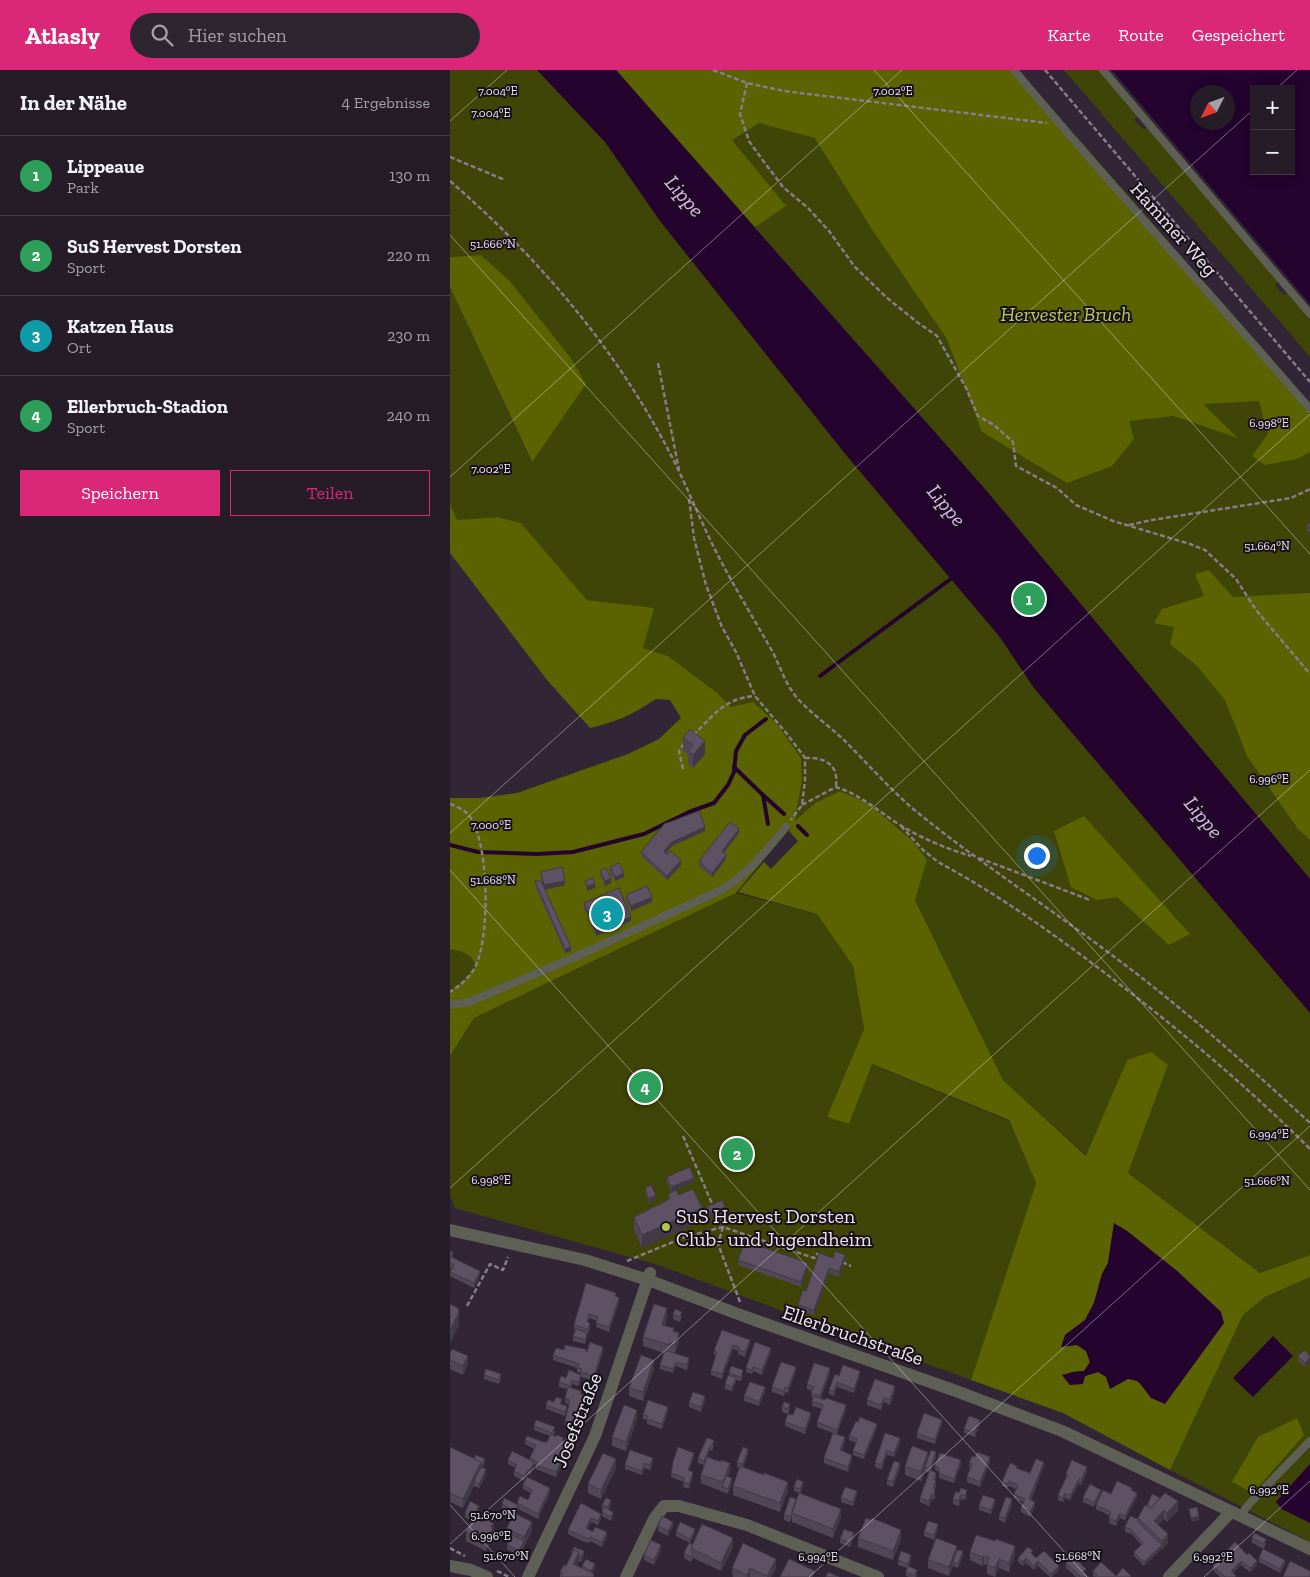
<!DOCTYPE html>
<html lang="de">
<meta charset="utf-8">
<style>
body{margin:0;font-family:"Zilla Slab",serif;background:#2d2530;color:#f1f3f6}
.controls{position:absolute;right:15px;top:15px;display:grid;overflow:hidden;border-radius:0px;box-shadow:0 2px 12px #0003}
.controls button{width:45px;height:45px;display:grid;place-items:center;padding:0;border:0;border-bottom:1px solid #423a45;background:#251c28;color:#f1f3f6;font:25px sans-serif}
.compass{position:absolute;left:740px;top:15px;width:45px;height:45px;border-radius:50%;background:#251c28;box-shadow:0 2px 12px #0003;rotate:228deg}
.you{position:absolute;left:586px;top:785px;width:18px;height:18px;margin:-12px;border:4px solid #fff;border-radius:50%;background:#1a73e8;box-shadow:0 0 0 8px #1a73e833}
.badge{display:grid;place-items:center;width:32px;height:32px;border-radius:50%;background:#db2777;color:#fff;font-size:16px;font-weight:700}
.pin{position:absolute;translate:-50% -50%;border:2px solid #fff;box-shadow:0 1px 5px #0006}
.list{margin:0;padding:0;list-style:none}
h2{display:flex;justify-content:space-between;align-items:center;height:65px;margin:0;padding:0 20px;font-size:21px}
h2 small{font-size:16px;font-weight:400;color:#a3a1a8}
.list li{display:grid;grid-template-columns:32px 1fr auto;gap:15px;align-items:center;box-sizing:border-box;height:80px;padding:0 20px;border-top:1px solid #423a45}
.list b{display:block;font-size:19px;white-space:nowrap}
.list p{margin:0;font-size:16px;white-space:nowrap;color:#a3a1a8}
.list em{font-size:16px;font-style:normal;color:#a3a1a8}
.actions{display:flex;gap:10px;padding:15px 20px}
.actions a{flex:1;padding:11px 0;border:1px solid #db2777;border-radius:0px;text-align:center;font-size:18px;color:#db2777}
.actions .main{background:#db2777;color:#fff}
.icon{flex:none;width:28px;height:28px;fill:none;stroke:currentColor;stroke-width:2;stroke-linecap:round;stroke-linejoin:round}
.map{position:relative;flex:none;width:860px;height:1507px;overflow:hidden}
header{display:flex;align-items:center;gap:30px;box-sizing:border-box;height:70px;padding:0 25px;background:#db2777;color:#fff}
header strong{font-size:24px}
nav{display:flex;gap:28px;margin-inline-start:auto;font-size:18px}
.search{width:350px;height:45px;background:#2d2530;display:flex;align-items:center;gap:12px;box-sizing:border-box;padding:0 18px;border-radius:28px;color:#a3a1a8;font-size:19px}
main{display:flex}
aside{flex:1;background:#251c28}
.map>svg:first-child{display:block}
.green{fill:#3e4506}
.forest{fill:#5a6300;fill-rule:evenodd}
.water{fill:#24032f;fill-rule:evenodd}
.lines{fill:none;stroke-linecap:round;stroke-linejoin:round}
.stream{stroke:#24032f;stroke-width:4}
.path{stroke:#867c8a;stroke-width:2.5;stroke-dasharray:5 2.5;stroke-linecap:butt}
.lane{stroke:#5e6056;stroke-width:8}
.street{stroke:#5e6056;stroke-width:12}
.wall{fill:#514656}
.shaded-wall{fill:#423946}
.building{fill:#5e5164;stroke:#423946}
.ticks{fill:none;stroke:#eee6f1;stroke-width:1;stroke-opacity:0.45}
.poi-dot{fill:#b3c24b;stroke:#161018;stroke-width:2}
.labels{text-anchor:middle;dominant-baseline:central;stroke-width:4;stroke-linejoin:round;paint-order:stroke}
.street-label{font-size:20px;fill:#eee6f1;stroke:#161018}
.park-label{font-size:20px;font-style:italic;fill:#bccc5a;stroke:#161018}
.poi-label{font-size:20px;fill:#eee6f1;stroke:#161018;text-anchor:start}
.water-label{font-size:21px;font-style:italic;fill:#e4b0f8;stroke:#161018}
.ticks-label{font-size:12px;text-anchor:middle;fill:#eee6f1;stroke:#161018;stroke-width:4;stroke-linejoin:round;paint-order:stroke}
</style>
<header>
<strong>Atlasly</strong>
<div class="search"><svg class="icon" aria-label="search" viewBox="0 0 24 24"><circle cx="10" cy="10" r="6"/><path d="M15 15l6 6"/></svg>Hier suchen</div>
<nav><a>Karte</a><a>Route</a><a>Gespeichert</a></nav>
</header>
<main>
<aside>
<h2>In der Nähe<small>4 Ergebnisse</small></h2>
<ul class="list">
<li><span class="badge" style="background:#2e9e5b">1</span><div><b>Lippeaue</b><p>Park</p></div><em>130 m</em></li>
<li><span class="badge" style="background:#2e9e5b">2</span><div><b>SuS Hervest Dorsten</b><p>Sport</p></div><em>220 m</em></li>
<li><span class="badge" style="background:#0f9aa8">3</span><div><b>Katzen Haus</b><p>Ort</p></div><em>230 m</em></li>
<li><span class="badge" style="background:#2e9e5b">4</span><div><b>Ellerbruch-Stadion</b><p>Sport</p></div><em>240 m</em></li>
</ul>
<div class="actions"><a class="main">Speichern</a><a>Teilen</a></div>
</aside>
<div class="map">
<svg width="860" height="1507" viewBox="0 0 860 1507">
<rect width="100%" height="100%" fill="#312536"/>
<!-- green -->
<g class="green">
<polygon points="0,0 564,0 605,48 627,67 698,148 860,339 860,1185 810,1203 678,1103 718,995 677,990 637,1086 553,1010 465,829 477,790 464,772 445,756 390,721 365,733 345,752 352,710 351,688 328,655 281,637 266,622 218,586 193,578 203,539 137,530 71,453 48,447 7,450 0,434 0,217 81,391 120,287 60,211 31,185 0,187"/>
<polygon points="614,0 649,0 688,46 684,50 694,60 697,57 828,212 825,215 834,225 837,223 860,250 860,287"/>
<polygon points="286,823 367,844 403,896 414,959 377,1047 399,1054 421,994 559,1051 586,1113 521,1310 208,1195 5,1138 0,1126 0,986 24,948"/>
<path d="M0,879C13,882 20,883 26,895L16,909L0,922Z"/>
<polygon points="860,1207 860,1394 826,1432 832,1439 860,1453 860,1472 720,1400 793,1245 815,1227"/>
</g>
<!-- forest -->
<g class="forest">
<polygon points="166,0 563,0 860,344 860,382 847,389 815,395 802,386 818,364 809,331 753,334 788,368 724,346 679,351 684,369 662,396 617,413 532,362 497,269 423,161 365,68 309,53 282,70 336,136 305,157"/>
<polygon points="31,185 60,211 120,287 136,314 82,392 0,217 0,187"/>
<path d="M0,434L7,450L48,447L71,453L137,530L204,538L193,578L218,586L266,622L281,637L303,632L328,655L351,688L352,710L345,751L365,733L390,721L419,734L464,772L477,790L465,830L553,1010L636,1086L677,990L701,982L718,995L678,1103L810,1203L860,1185V1207L815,1227L793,1245L720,1400L613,1343L521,1310L586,1113L559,1050L422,994L399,1054L377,1047L414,959L403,896L367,844L288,822L314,792L321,799L348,771L339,761L341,757L286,823L24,948L0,986V922L16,909L26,895C20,883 13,882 0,879V728H29L67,723L178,684L209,669L231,648L220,630L206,629C184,644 166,652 140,658L97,610L0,483ZM664,1154L677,1161L727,1201L771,1242L701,1328C698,1323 693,1315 688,1312C678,1305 661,1310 648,1302L635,1306L620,1315L613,1306L623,1302L634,1301L640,1292L636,1281L627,1275L615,1265L635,1250L644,1233L652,1204L658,1193Z"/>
<polygon points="759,500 783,527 860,523 860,770 848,759 797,686 775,630 747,596 720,574 724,557 704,553 712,539 754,526 745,504"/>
<polygon points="634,746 740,864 719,875 667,827 647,830 621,817 604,761"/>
<polygon points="847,1348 854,1365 803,1423 782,1412 808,1367"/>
</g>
<!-- water -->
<g class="water">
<polygon points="87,0 166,0 535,419 860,809 860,943 584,618 549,566 396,385 210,151 155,72"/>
<path d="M662,0H860V234ZM804,19H841V101H804ZM778,22V52H748V22Z"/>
<polygon points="664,1153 677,1161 727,1201 771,1242 774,1253 715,1334 701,1328 688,1311 678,1309 660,1319 656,1307 648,1302 635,1306 633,1314 620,1315 612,1305 623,1302 634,1301 640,1292 636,1281 627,1275 611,1277 615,1265 635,1250 644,1233 652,1204 658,1193"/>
<polygon points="823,1266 843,1286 803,1327 783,1308"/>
<polygon points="860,1394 860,1453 832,1439 826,1432"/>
</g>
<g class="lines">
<!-- stream -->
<g class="stream">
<polyline points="370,606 502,508"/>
<polyline points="284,697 313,725 318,754"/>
<polyline points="313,725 334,744"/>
<polyline points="348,756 357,765"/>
<polyline points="0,775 28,782 87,784 123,782 194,764 239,742 264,733 278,715 284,702 286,681 295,665 316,649"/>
</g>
<!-- path -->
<g class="path">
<polyline points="263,0 297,13 334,21 597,53"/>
<polyline points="595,0 860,312"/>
<polyline points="297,13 290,44 299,71 314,92 333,117 358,138 379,161 405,197 436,227 467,252 487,266 516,318 528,346 544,355 563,372 566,396 607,418 626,435 663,451 740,474 755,480 786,509 806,540 860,604"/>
<polyline points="0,87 55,110"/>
<path d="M0,111C91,190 168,281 223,389C240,423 254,460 273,495C288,523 305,551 321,579C331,597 335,615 349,630C362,644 379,656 393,669C416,692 438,717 462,738C523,788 588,830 651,877C725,931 793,991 860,1053"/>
<polyline points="208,293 229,400"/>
<polyline points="239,429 244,468 256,515 272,557 286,582 305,626 337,664 355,688 355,710 352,735 341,750"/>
<polyline points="679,455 702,450 841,428 860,419"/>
<path d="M243,665C265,645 272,629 305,626"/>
<path d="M355,688C374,687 389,694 386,716"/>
<polyline points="233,699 229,681 235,672"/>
<path d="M0,734C6,736 12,739 17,743C40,768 40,865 26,895C21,907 10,915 0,922"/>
<path d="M352,735L386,717C411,725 428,741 450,755C471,768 497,779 521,786"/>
<path d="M451,756L473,780L488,792C542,821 594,857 643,894C719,951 793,1012 860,1079"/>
<polyline points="529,788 640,830"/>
<polyline points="233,1066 263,1136"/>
<polyline points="177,1191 235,1167 273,1157 267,1143"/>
<polyline points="392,1192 401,1196"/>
<polyline points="290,1232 268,1174 273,1157 364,1188 367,1184 370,1185"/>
<polyline points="17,1236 40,1194 53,1200 58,1187"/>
<polyline points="0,1478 15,1486"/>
<polyline points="47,1501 59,1507"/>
</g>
<!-- lane -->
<g class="lane">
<path d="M564,0C660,115 762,225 860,339"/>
<polyline points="653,0 860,244"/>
<path d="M0,935L19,932L123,888L271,820C299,803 315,782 336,757"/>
<polyline points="790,1446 799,1434 860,1371"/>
</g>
<!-- street -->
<g class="street">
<polyline points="0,1160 135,1190 198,1210 296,1247 506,1321 612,1361 860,1479"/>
<polyline points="0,1496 21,1500 37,1507"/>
<polyline points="78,1507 145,1366 200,1203"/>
<polyline points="176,1507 204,1449 214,1436 229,1436 297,1455 428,1507"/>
<polyline points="719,1507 781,1442"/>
</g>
</g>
<!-- wall -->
<g class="wall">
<polygon points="860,452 860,463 857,460 857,455"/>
<polygon points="233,668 255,684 243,698 238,694 238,685 233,681"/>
<polygon points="255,761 222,776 216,783 231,795 217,810 191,786 191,782"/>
<polygon points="289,763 274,783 276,789 262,807 249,796 249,791"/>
<polygon points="160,797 174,807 165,811 160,802"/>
<polygon points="150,801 161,813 155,816 150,805"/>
<polygon points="91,802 115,815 95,819 121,881 115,883 85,816 85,811 92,812"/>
<polygon points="176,825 202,832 181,841 176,830"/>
<polygon points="134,833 181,851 146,866 134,837"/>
<polygon points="217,1107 244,1112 221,1122 217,1112"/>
<polygon points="195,1118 206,1130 199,1133 195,1122"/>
<polygon points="218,1124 229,1125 252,1151 192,1178 184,1160 184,1147 218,1130"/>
<polygon points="257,1137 275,1142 260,1148 257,1141"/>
<polygon points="0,1181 3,1186 3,1188 30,1205 24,1218 0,1206 0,1202 2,1198 0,1198"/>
<polygon points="383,1188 395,1189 389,1207 379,1203 364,1245 348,1239 348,1235 356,1221"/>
<polygon points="288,1190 358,1197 351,1217 288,1195"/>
<polygon points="166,1227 169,1232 159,1262 146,1257 147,1251 139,1248 138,1252 140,1257 138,1264 137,1263 137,1267 135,1274 123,1271 123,1266 126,1260 124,1259 124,1255"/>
<polygon points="223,1244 232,1246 230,1252 223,1249"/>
<polygon points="217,1247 215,1256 224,1262 229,1272 225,1283 239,1292 237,1300 226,1296 223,1303 210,1299 210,1295 214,1283 193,1276 193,1267"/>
<polygon points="272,1260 300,1274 295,1287 288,1284 288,1281 283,1279 272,1309 261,1305 261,1301 266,1286 264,1285 264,1281"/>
<polygon points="114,1280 137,1282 153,1281 144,1311 131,1307 131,1303 127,1302 127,1298 103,1290 103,1285"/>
<polygon points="321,1282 312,1305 303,1301 302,1304 296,1302 296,1298"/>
<polygon points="0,1284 18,1294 13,1305 0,1299"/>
<polygon points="848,1286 860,1286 855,1297 848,1291"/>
<polygon points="204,1299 193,1331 179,1326 179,1318"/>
<polygon points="346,1301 338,1323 335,1322 334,1326 322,1322 322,1317"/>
<polygon points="279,1303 293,1305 291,1311 286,1310 286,1312 282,1321 275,1319 275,1314 279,1305"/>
<polygon points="380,1303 371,1328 396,1340 387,1364 395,1372 392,1381 402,1389 398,1402 374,1393 374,1388 383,1363 367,1357 367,1352 372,1339 362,1336 362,1331 363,1328 361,1327 362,1321 357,1319 357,1314"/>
<polygon points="34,1305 51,1308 49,1314 34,1309"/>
<polygon points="410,1305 404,1323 387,1317 384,1326 379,1324 379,1320 389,1306"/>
<polygon points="116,1308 131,1309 128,1316 122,1314 121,1318 131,1324 136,1330 128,1359 115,1355 115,1351 119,1334 115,1333 115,1328 118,1319 109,1317 109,1312"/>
<polygon points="445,1320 440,1335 434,1332 431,1340 417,1335 417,1330"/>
<polygon points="315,1322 309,1336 294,1331 294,1326"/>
<polygon points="255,1331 251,1342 239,1337 239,1333"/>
<polygon points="112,1333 111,1335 117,1336 115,1346 96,1339 96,1335"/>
<polygon points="332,1337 340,1338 338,1344 332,1342"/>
<polygon points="218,1341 212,1359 197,1354 197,1350 193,1349 193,1345"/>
<polygon points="343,1345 361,1347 355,1364 335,1356 335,1352"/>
<polygon points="187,1348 176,1381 162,1376 162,1367"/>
<polygon points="492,1354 485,1374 467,1368 467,1363"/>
<polygon points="530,1354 525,1367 514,1363 514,1359"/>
<polygon points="84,1356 105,1361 103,1366 114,1371 120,1378 106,1407 86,1399 86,1395 84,1394 84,1396 80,1405 78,1404 74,1411 64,1406 64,1401 66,1398 58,1394 58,1390 80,1390 80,1388 84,1379 75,1374 75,1370 93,1372 97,1372 100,1366 84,1360"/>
<polygon points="427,1358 414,1389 403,1385 403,1381 406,1373 399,1370 399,1366"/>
<polygon points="435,1363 450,1373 444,1387 437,1385 432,1399 429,1399 425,1397 425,1393"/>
<polygon points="257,1368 264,1375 262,1381 260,1380 257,1387 280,1402 278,1407 282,1413 278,1424 251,1413 251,1405 254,1395 248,1393 248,1388"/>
<polygon points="0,1377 35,1393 32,1398 36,1404 29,1418 24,1416 13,1438 0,1432"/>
<polygon points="298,1384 293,1397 338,1421 330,1442 283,1425 283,1416 290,1398 287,1397 287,1392"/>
<polygon points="478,1386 486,1387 481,1401 486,1407 485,1411 486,1415 485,1419 485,1425 484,1430 482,1429 479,1436 470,1432 470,1428 479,1403 475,1401 471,1411 455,1405 455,1396"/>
<polygon points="244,1387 239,1400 243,1406 239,1419 233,1417 234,1412 221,1407 222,1395"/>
<polygon points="540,1392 530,1417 517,1412 517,1407 520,1398 519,1398 519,1393"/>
<polygon points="203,1393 200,1400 194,1398 192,1405 175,1399 175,1395"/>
<polygon points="485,1395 511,1395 504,1413 489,1408 489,1403 485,1399"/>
<polygon points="594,1396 581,1430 585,1436 580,1447 571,1442 571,1438 573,1432 564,1428 564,1424 566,1419 559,1416 557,1418 552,1416 552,1412 567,1398 580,1403"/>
<polygon points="166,1398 151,1429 138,1423 138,1414"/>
<polygon points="450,1398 443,1417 437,1415 437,1410"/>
<polygon points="637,1401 631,1415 629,1414 620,1430 615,1428 613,1432 608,1430 608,1425 617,1408 616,1403"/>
<polygon points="73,1415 100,1423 88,1449 68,1439 66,1444 82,1461 69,1486 57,1479 57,1475 60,1468 57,1467 57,1458 61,1450 57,1448 57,1443 58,1441 52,1438 52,1434 67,1435 67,1433 78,1430 81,1423 73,1419"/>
<polygon points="353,1416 351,1423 391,1447 383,1468 342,1452 342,1446 340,1452 334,1450 334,1445 346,1431 349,1423 344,1421 344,1417"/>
<polygon points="682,1421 687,1427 675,1450 670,1448 666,1456 659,1453 659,1448 660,1446 646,1439 646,1435 661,1424"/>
<polygon points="509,1423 517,1424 515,1430 511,1429 509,1436 503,1434 503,1429"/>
<polygon points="651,1424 644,1437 633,1432 633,1427"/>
<polygon points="407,1426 403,1436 391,1432 391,1428"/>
<polygon points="131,1433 151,1449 148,1455 141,1452 138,1459 157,1467 152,1477 140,1471 139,1473 132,1471 118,1464 118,1460"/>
<polygon points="545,1434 541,1444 529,1440 529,1436"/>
<polygon points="562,1434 555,1453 549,1450 549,1446"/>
<polygon points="152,1435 161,1435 159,1439 163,1446 161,1451 152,1446"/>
<polygon points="697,1436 728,1440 717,1452 714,1449 708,1455 718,1473 694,1496 684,1486 684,1482 691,1475 682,1464 675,1462 675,1457 688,1449"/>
<polygon points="29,1440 25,1448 44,1460 43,1466 36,1481 16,1471 16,1462 22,1451 15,1447 15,1443"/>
<polygon points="208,1456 223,1456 218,1466 208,1461"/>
<polygon points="488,1459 484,1470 474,1466 474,1462"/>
<polygon points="226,1462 245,1463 240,1473 226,1466"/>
<polygon points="404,1467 400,1477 390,1473 390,1469"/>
<polygon points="408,1468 451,1469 443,1490 408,1477"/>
<polygon points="802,1468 816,1473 814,1479 802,1473"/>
<polygon points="785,1472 807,1495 800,1502 791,1495 783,1503 786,1507 770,1507 763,1500 763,1496"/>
<polygon points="242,1474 283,1477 271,1501 243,1488 241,1492 234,1488 234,1483"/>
<polygon points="211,1480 204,1495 194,1490 194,1485"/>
<polygon points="507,1481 513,1486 508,1498 503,1496 499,1506 478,1498 478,1490"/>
<polygon points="520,1482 565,1484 559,1502 549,1498 545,1507 537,1504 537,1495 534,1494 532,1496 520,1490"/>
<polygon points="121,1483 134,1486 131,1492 129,1491 127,1495 132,1498 132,1496 145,1498 142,1503 144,1507 110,1507 110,1502 116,1496 121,1486"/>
<polygon points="583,1485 586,1488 609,1500 602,1507 600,1507 588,1496 584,1500 576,1493 573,1496 568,1492 568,1488"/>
<polygon points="809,1488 835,1495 830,1503 809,1492"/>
<polygon points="461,1489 459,1497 467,1504 466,1507 459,1507 456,1506 456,1502 457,1498 448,1495 448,1490"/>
<polygon points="616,1493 636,1503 636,1504 639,1507 626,1507 616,1498"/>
<polygon points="282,1498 326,1498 321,1507 283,1507"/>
<polygon points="643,1501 666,1506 681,1507 644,1507 643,1506"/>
</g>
<!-- shaded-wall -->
<g class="shaded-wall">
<polygon points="255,671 255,684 243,698 243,685"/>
<polygon points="255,757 255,761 222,776 214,786 214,781 222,772"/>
<polygon points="289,759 289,763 272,785 272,781"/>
<polygon points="276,785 276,789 262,807 262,803"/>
<polygon points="231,790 231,795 217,810 217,806"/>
<polygon points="174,803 174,807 165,811 165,807"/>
<polygon points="161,808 161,813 155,816 155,811"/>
<polygon points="115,811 115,815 94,820 94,815"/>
<polygon points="145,814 145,818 137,821 137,816"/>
<polygon points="202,827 202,832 181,841 181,836"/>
<polygon points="181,847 181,851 146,866 146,861"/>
<polygon points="121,877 121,881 115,883 115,879"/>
<polygon points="244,1108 244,1112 221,1122 221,1117"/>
<polygon points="206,1125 206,1130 199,1133 199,1129"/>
<polygon points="275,1137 275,1142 260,1148 260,1143"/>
<polygon points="252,1138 252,1151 192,1178 192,1165"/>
<polygon points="395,1185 395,1189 389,1207 389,1202"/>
<polygon points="358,1193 358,1197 351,1217 351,1212"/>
<polygon points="379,1198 379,1203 364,1245 364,1240"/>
<polygon points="30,1201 30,1205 24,1218 24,1213"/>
<polygon points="169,1228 169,1232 159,1262 159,1257"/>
<polygon points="217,1238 217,1247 212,1264 212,1255"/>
<polygon points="9,1242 9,1255 0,1274 0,1261"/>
<polygon points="229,1263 229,1272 225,1284 225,1275"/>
<polygon points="300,1270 300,1274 295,1287 295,1282"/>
<polygon points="283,1275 283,1279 272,1309 272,1304"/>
<polygon points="153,1277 153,1281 144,1311 144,1306"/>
<polygon points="321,1278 321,1282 312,1305 312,1300"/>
<polygon points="18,1286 18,1294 13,1305 13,1296"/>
<polygon points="860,1287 860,1292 855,1297 855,1293"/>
<polygon points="239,1288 239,1292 237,1300 237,1295"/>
<polygon points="204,1290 204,1299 193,1331 193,1322"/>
<polygon points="226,1292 226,1296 223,1303 223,1299"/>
<polygon points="346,1297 346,1301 338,1323 338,1318"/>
<polygon points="380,1298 380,1303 370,1331 370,1326"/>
<polygon points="410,1301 410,1305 404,1323 404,1319"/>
<polygon points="286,1308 286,1312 282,1321 282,1317"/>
<polygon points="387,1312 387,1317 384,1326 384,1321"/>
<polygon points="445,1316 445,1320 440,1335 440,1330"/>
<polygon points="315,1317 315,1322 309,1336 309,1332"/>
<polygon points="136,1326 136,1330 128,1359 128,1355"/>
<polygon points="255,1326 255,1331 251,1342 251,1337"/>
<polygon points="434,1328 434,1332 431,1340 431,1335"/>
<polygon points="396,1335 396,1340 387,1364 387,1360"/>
<polygon points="218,1337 218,1341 212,1359 212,1354"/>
<polygon points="187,1340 187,1348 176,1381 176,1372"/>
<polygon points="361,1343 361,1347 355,1364 355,1359"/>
<polygon points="492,1350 492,1354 485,1374 485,1370"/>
<polygon points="530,1350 530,1354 525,1367 525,1362"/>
<polygon points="427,1354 427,1358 414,1389 414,1385"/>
<polygon points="395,1367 395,1372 390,1385 390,1380"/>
<polygon points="450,1368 450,1373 444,1387 444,1383"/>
<polygon points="120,1373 120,1378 106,1407 106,1402"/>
<polygon points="260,1376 260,1380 254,1395 254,1391"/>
<polygon points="298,1379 298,1384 293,1399 293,1394"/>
<polygon points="437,1380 437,1385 432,1399 432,1394"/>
<polygon points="478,1382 478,1391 475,1397 475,1401 471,1411 471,1402"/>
<polygon points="486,1382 486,1387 480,1404 480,1399"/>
<polygon points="244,1383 244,1387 238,1404 238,1400"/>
<polygon points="402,1385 402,1389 398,1402 398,1397"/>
<polygon points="540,1387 540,1392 530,1417 530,1412"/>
<polygon points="203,1388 203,1393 200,1400 200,1395"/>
<polygon points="35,1389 35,1393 25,1412 24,1411 24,1416 13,1438 13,1429 31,1392"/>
<polygon points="166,1389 166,1398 151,1429 151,1420"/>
<polygon points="511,1390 511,1395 504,1413 504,1409"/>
<polygon points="84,1392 84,1396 80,1405 80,1400"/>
<polygon points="594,1392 594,1396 579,1433 579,1429"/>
<polygon points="194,1393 194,1398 192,1405 192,1401"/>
<polygon points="280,1393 280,1402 274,1418 273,1417 273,1412"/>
<polygon points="450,1393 450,1398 443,1417 443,1412"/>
<polygon points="637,1397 637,1401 631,1415 631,1410"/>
<polygon points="36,1399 36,1404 29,1418 29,1414"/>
<polygon points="78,1400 78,1404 74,1411 74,1406"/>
<polygon points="243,1402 243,1406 239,1419 239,1414"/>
<polygon points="282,1408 282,1413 278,1424 278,1419"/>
<polygon points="629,1409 629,1414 620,1430 620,1426"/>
<polygon points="338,1412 338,1421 330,1442 330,1433"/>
<polygon points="353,1412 353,1416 350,1424 350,1419"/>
<polygon points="100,1418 100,1423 88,1449 88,1444"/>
<polygon points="651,1420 651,1424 644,1437 644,1433"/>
<polygon points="407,1421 407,1426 403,1436 403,1432"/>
<polygon points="615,1423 615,1428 613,1432 613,1428"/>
<polygon points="687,1423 687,1427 675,1450 675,1446"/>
<polygon points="482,1424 482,1429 479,1436 479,1431"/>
<polygon points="511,1424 511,1429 509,1436 509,1431"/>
<polygon points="545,1429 545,1434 541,1444 541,1440"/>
<polygon points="562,1429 562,1434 555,1453 555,1448"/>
<polygon points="161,1430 161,1435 158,1442 158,1437"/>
<polygon points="728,1431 728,1440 717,1452 717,1443"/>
<polygon points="585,1432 585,1436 580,1447 580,1442"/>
<polygon points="68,1435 68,1440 63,1451 63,1446"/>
<polygon points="29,1436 29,1440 23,1451 23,1447"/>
<polygon points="391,1439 391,1447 383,1468 383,1459"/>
<polygon points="714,1440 714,1449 704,1459 704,1451"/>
<polygon points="163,1442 163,1446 161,1451 161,1447"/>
<polygon points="670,1443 670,1448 666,1456 666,1451"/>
<polygon points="151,1444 151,1449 148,1455 148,1451"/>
<polygon points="749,1446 749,1450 741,1452 741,1448"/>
<polygon points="141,1448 141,1452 136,1463 136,1458"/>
<polygon points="44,1451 43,1466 36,1481 36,1472"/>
<polygon points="82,1452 82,1461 74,1475 74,1467"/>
<polygon points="223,1452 223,1456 218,1466 218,1461"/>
<polygon points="488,1454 488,1459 484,1470 484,1465"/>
<polygon points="245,1459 245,1463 240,1473 240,1469"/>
<polygon points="451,1460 451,1469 443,1490 443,1481"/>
<polygon points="157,1462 157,1467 152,1477 152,1472"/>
<polygon points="404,1463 404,1467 400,1477 400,1473"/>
<polygon points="718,1464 718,1473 712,1480 712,1471"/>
<polygon points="283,1468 283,1477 271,1501 271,1493"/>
<polygon points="74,1471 74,1475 69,1486 69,1481"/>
<polygon points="211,1475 211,1480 204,1495 204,1490"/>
<polygon points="712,1475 712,1479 694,1496 694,1492"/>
<polygon points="507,1476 507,1485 503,1492 503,1496 499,1506 499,1497"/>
<polygon points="565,1476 565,1484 559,1502 559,1493"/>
<polygon points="134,1481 134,1486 131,1492 131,1487"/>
<polygon points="513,1481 513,1486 508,1498 508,1494"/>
<polygon points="129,1482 129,1491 123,1502 123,1494"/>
<polygon points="461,1485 461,1489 458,1499 458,1494"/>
<polygon points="534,1486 534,1494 532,1496 532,1487"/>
<polygon points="576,1488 576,1493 573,1496 573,1492"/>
<polygon points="326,1489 326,1498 321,1507 317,1507"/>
<polygon points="549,1489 549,1498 545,1507 545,1498"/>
<polygon points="835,1490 835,1495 830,1503 830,1499"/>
<polygon points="588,1491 588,1496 584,1500 584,1496"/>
<polygon points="791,1491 791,1495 781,1506 781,1501"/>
<polygon points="807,1491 807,1495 800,1502 800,1498"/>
<polygon points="145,1494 145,1498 141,1505 141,1501"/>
<polygon points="609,1496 609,1500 602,1507 601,1507 601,1504"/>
<polygon points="300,1498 300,1507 297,1507 297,1505"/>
</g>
<!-- building -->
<g class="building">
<polygon points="860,452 860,459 857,455"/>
<polygon points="240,659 255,671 243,685 238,681 243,675 233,668"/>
<polygon points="249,741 255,757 222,772 214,781 217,785 220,781 231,790 217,806 191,782 214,754"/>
<polygon points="280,752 289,759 272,781 276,785 262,803 249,791"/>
<polygon points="169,793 174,803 165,807 160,797"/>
<polygon points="112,797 115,811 94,815 91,802"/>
<polygon points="156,798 161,808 155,811 150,801"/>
<polygon points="143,808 145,814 137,816 135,811"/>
<polygon points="85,811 91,811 121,877 115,879"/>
<polygon points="197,816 202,827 181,836 176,825"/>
<polygon points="169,818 181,847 146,861 134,833"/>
<polygon points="240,1097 244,1108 221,1117 217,1107"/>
<polygon points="201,1115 206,1125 199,1129 195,1118"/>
<polygon points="243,1119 252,1138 192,1165 184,1147 220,1129 218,1124 226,1120 229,1125"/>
<polygon points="272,1130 275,1137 260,1143 257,1137"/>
<polygon points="295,1171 358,1193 351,1212 288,1190"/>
<polygon points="0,1181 3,1182 1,1187 30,1201 24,1213 0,1202 4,1195 0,1193"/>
<polygon points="385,1181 395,1185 389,1202 379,1198 364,1240 348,1235 353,1220 356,1221 369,1183 383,1188"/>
<polygon points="136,1213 166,1223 165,1226 169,1228 159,1257 146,1253 148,1247 139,1244 137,1252 140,1253 138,1259 124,1255"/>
<polygon points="0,1234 8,1238 9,1242 0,1261"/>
<polygon points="204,1234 217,1238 212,1255 224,1258 223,1261 229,1263 225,1275 219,1273 219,1275 193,1267"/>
<polygon points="225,1239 232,1242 230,1247 223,1244"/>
<polygon points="126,1259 137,1263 135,1270 123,1266"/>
<polygon points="272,1260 300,1270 295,1282 288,1280 289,1277 283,1275 272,1304 261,1301 267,1282 264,1281"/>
<polygon points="140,1272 153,1277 144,1306 131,1302 132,1299 127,1297 129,1294 103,1285 106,1278 114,1280 115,1275 135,1279 137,1282"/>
<polygon points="305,1272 321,1278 312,1300 303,1297 302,1300 296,1298"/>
<polygon points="2,1279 18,1286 13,1296 0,1290 0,1284"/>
<polygon points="215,1280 239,1288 237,1295 226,1292 223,1299 210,1295"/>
<polygon points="854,1280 860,1286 860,1287 855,1293 848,1286"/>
<polygon points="191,1285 204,1290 193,1322 179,1318"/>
<polygon points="331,1292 346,1297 338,1318 335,1317 334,1321 322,1317"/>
<polygon points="364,1293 380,1298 370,1326 361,1323 364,1317 357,1314"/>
<polygon points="393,1295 410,1301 404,1319 387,1312 384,1321 379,1320 385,1304 389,1306"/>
<polygon points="281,1296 293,1300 291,1307 279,1303"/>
<polygon points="36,1299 51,1304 49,1310 34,1305"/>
<polygon points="119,1300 131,1305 128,1312 122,1310 120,1316 109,1312 111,1306 116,1308"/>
<polygon points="278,1305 286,1308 282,1317 275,1314"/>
<polygon points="425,1309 445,1316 440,1330 434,1328 431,1335 417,1330"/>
<polygon points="300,1312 315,1317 309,1332 294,1326"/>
<polygon points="118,1317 131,1321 131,1324 136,1326 128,1355 115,1351 120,1330 115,1328"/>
<polygon points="243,1322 255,1326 251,1337 239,1333"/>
<polygon points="364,1326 375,1330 376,1328 396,1335 387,1360 367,1352 373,1335 362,1331"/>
<polygon points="106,1327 112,1329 110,1334 117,1336 115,1342 96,1335 98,1330 104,1332"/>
<polygon points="198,1330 218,1337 212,1354 197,1349 198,1346 193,1345"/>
<polygon points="334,1332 340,1334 338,1339 332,1337"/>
<polygon points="174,1335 187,1340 176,1372 162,1367"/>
<polygon points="346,1337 361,1343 355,1359 335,1352 338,1344 343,1345"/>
<polygon points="474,1343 492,1350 485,1370 467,1363"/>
<polygon points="519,1346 530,1350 525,1362 514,1359"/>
<polygon points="410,1347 427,1354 414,1385 403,1381 407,1369 399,1366 406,1351 408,1352"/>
<polygon points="86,1350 105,1357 102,1363 84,1356"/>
<polygon points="383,1363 395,1367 390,1380 402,1385 398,1397 374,1388"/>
<polygon points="435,1363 450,1368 444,1383 437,1380 432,1394 429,1394 425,1393"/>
<polygon points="101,1364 106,1367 107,1365 114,1368 112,1370 120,1373 106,1402 86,1395 87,1392 80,1388 86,1375 75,1370 77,1366 93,1372 97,1372"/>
<polygon points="257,1368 264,1370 262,1376 260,1376 254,1391 248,1388"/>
<polygon points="462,1376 478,1382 471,1402 455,1396"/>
<polygon points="0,1377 31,1392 13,1429 0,1423"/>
<polygon points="228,1377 244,1383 238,1400 243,1402 239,1414 233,1412 235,1408 221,1403 223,1395 222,1395"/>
<polygon points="293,1377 298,1379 293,1394 287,1392"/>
<polygon points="180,1380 203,1388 200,1395 194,1393 192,1401 175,1395"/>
<polygon points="481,1380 486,1382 480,1399 475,1397"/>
<polygon points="62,1381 84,1392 80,1400 78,1400 74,1406 64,1401 67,1395 58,1390"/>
<polygon points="527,1382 540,1387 530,1412 517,1407 522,1394 519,1393 522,1386 525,1387"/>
<polygon points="153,1383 166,1389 151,1420 138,1414"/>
<polygon points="490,1383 511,1390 504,1409 489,1403 489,1398 485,1395"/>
<polygon points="26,1385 35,1389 31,1397 31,1392 24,1389"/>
<polygon points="257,1387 271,1392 271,1390 280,1393 273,1412 251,1405"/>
<polygon points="586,1389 594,1392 579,1429 585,1432 580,1442 571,1438 575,1429 564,1424 568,1415 559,1411 557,1414 552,1412 560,1393 567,1396 566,1398 580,1403"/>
<polygon points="622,1390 637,1397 631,1410 629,1409 620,1426 615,1423 613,1428 608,1425 618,1404 616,1403"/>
<polygon points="444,1391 450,1393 443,1412 437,1410"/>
<polygon points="290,1396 314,1405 314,1403 338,1412 330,1433 283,1416"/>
<polygon points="31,1397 36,1399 29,1414 24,1411"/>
<polygon points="480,1400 486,1403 484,1410 486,1411 483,1418 485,1420 484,1425 482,1424 479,1431 470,1428"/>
<polygon points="276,1406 282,1408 278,1419 272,1417"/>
<polygon points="77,1407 100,1418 88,1444 67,1433 70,1426 78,1430 82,1420 73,1415"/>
<polygon points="347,1409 353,1412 350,1419 344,1417"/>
<polygon points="667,1411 682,1418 681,1420 687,1423 675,1446 670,1443 666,1451 659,1448 661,1442 646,1435 653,1420 661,1424"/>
<polygon points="640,1414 651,1420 644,1433 633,1427"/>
<polygon points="395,1417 407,1421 403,1432 391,1428"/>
<polygon points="511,1418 517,1420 515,1426 511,1424 509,1431 503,1429 506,1421 509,1423"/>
<polygon points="349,1423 391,1439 383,1459 342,1443"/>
<polygon points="715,1423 728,1431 717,1443 714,1440 704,1451 718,1464 712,1471 688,1448 695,1435 701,1438"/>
<polygon points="702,1424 710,1428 701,1438 697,1436"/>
<polygon points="533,1425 545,1429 541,1440 529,1436"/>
<polygon points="340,1427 346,1429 340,1447 334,1445"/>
<polygon points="556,1427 562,1429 555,1448 549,1446"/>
<polygon points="54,1428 68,1435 63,1446 57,1443 59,1438 52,1434"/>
<polygon points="156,1428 161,1430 158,1437 152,1435"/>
<polygon points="20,1431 29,1436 23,1447 15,1443"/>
<polygon points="131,1433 151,1444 148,1451 141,1448 136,1458 143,1462 145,1457 157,1462 152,1472 140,1467 139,1469 118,1460"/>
<polygon points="154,1437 163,1442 161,1447 152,1442"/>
<polygon points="747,1437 749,1446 741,1448 739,1439"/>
<polygon points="64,1443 82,1452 74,1467 57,1458"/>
<polygon points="212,1446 223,1452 218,1461 208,1456"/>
<polygon points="680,1446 688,1449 688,1452 712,1475 694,1492 684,1482 693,1473 682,1460 675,1457"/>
<polygon points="35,1447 44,1451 41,1457 43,1457 36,1472 16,1462 23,1448 33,1452"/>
<polygon points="416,1448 421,1450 422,1448 451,1460 443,1481 408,1468"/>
<polygon points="478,1451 488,1454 484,1465 474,1462"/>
<polygon points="230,1452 245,1459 240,1469 226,1462"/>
<polygon points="252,1454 283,1468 271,1493 241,1478"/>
<polygon points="394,1459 404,1463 400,1473 390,1469"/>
<polygon points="804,1463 816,1469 814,1474 802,1468"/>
<polygon points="62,1465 74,1471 69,1481 57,1475"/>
<polygon points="526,1465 545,1471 546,1469 565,1476 559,1493 549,1489 545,1498 537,1495 539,1487 534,1486 532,1487 520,1482"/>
<polygon points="486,1468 507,1476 499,1497 478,1490"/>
<polygon points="201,1470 211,1475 204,1490 194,1485"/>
<polygon points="785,1472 797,1485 799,1483 807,1491 800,1498 791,1491 781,1501 786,1506 785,1507 775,1507 763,1496"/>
<polygon points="239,1473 242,1474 241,1478 241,1482 243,1483 241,1487 234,1483"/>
<polygon points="293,1473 326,1489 317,1506 300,1498 297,1505 282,1498"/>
<polygon points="124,1477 134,1481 131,1487 129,1486 129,1482 124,1480 122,1483 121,1483"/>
<polygon points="578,1477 583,1481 581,1483 586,1488 594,1481 609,1496 601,1504 588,1491 584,1496 576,1488 573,1492 568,1488"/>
<polygon points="813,1479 835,1490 830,1499 809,1488"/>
<polygon points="124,1480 129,1482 123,1494 144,1504 143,1507 113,1507 111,1506 113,1503 110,1502 114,1495 116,1496"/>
<polygon points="507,1480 513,1481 508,1494 503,1492"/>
<polygon points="451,1481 461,1485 458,1494 448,1490"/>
<polygon points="623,1486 636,1499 633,1502 639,1507 629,1507 630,1506 616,1493"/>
<polygon points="136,1489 145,1494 141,1501 132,1496"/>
<polygon points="339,1489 365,1501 362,1507 330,1507"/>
<polygon points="840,1491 860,1501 860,1507 833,1507"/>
<polygon points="651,1492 666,1506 673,1498 681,1506 680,1507 645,1507 647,1505 643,1501"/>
<polygon points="458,1496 467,1500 465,1505 456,1502"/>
<polygon points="378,1502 389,1507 376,1507"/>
</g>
<!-- ticks -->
<path class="ticks" d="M424,0L860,484M826,19L847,0M0,51L57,0M0,165L860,1120M0,407L452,0M0,763L804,39M0,800L637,1507M0,1118L860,344M0,1435L65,1507M0,1474L860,700M359,1507L860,1056M754,1507L860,1411"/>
<!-- markers -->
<circle class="poi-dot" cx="216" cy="1157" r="5"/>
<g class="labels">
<!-- street labels -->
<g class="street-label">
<text transform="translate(724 159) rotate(48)">Hammer Weg</text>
<text transform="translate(403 1265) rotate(19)">Ellerbruchstraße</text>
<text transform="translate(127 1350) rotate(-68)">Josefstraße</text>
</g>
<!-- park labels -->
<g class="park-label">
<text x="616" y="244">Hervester Bruch</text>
</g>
<!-- poi labels -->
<g class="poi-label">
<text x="226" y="1146">SuS Hervest Dorsten<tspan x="226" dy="23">Club- und Jugendheim</tspan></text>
</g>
<!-- water labels -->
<g class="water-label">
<text transform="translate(235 126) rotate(49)">Lippe</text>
<text transform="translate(497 435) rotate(50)">Lippe</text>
<text transform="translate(754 747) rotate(50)">Lippe</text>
</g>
</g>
<g class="ticks-label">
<text x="48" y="25">7.004°E</text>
<text x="443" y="25">7.002°E</text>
<text x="41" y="47">7.004°E</text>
<text x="43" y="178">51.666°N</text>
<text x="819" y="357">6.998°E</text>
<text x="41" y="403">7.002°E</text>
<text x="817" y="480">51.664°N</text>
<text x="819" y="713">6.996°E</text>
<text x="41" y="759">7.000°E</text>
<text x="43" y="814">51.668°N</text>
<text x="819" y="1068">6.994°E</text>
<text x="41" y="1114">6.998°E</text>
<text x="817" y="1115">51.666°N</text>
<text x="819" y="1424">6.992°E</text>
<text x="43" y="1449">51.670°N</text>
<text x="41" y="1470">6.996°E</text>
<text x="56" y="1490">51.670°N</text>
<text x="628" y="1490">51.668°N</text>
<text x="368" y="1491">6.994°E</text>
<text x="763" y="1491">6.992°E</text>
</g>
</svg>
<div class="controls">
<button>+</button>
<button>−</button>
</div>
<svg class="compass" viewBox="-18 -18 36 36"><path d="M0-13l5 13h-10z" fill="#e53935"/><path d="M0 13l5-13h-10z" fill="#a3a1a8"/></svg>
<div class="you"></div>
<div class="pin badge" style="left:579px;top:529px;background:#2e9e5b">1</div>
<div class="pin badge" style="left:287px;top:1084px;background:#2e9e5b">2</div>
<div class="pin badge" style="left:157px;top:844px;background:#0f9aa8">3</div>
<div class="pin badge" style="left:195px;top:1017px;background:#2e9e5b">4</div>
</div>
</main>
